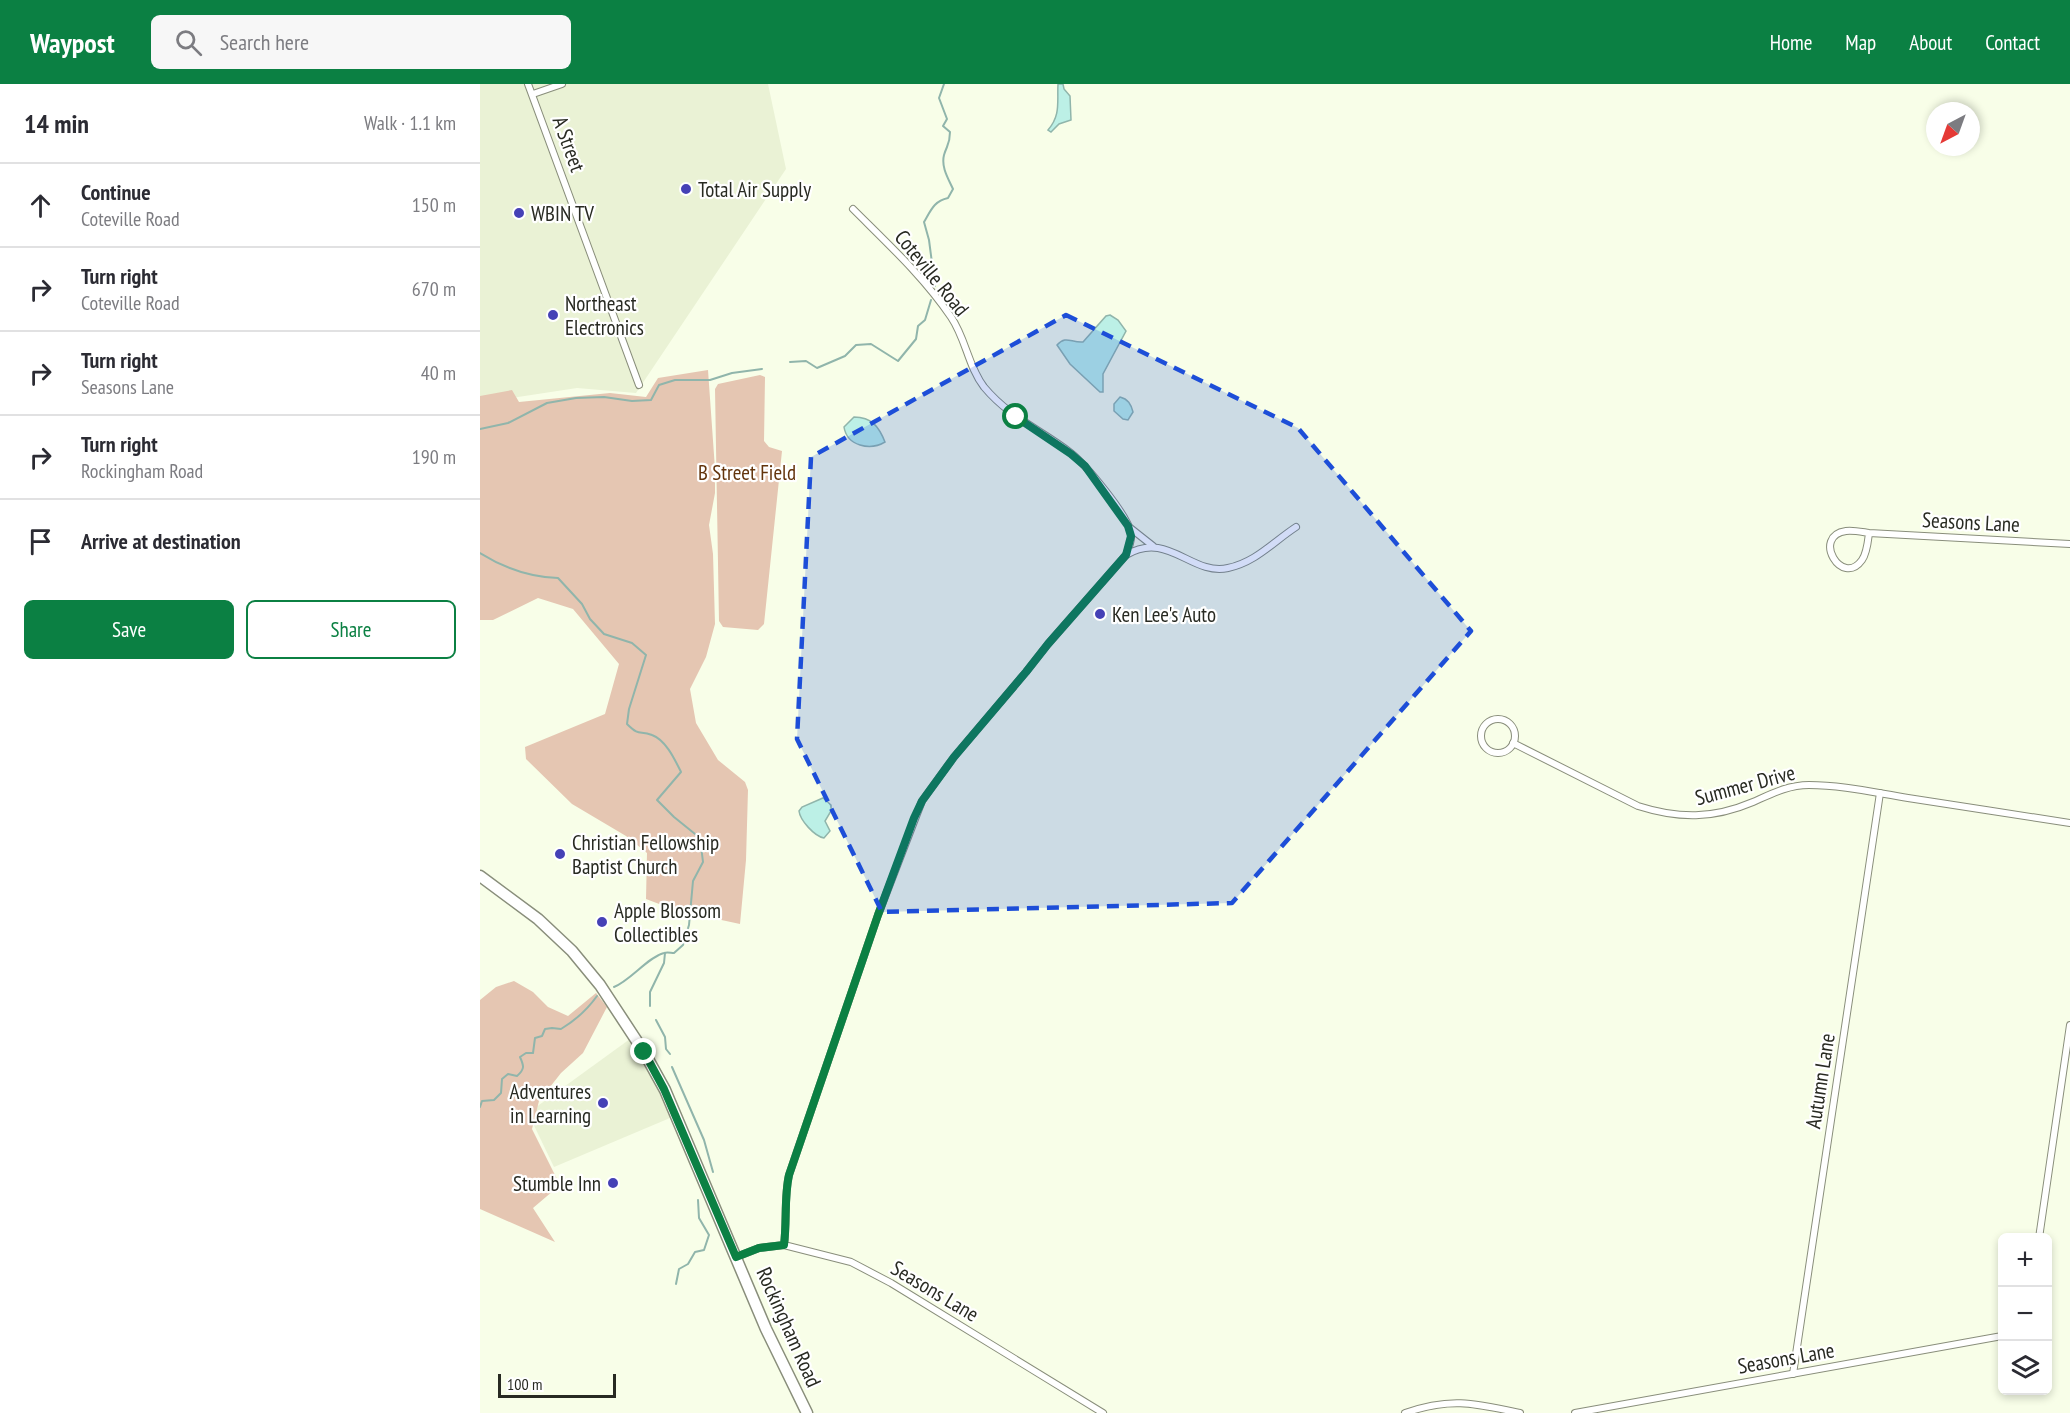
<!DOCTYPE html>
<meta charset="utf-8">
<style>
body{margin:0;font-family:"PT Sans Narrow",sans-serif;background:#f7f7f7;color:#2b2b33}
.controls{position:absolute;right:18px;bottom:18px;display:grid;overflow:hidden;border-radius:9px;box-shadow:0 3px 9px #0003}
.controls button{width:54px;height:54px;display:grid;place-items:center;padding:0;border:0;border-bottom:2px solid #e1e1e2;background:#fff;color:#2b2b33;font:30px sans-serif}
.compass{position:absolute;left:1446px;top:18px;width:54px;height:54px;border-radius:50%;background:#fff;box-shadow:0 3px 9px #0003;rotate:221deg}
.scale{position:absolute;left:18px;bottom:15px;width:118px;box-sizing:border-box;padding-left:6px;border:3px solid #282a22;border-top:0;font-size:16px;line-height:21px;white-space:nowrap;color:#282a22;-webkit-text-stroke:4px #fff;paint-order:stroke}
.stop{position:absolute;width:18px;height:18px;margin:-14px;border:4px solid #0b8043;border-radius:50%;background:#fff}
.stop.end{background:#0b8043;border-color:#fff;box-shadow:0 2px 6px #0008}
.list{margin:0;padding:0;list-style:none}
h2{display:flex;justify-content:space-between;align-items:center;height:78px;margin:0;padding:0 24px;font-size:26px}
h2 small{font-size:20px;font-weight:400;color:#7c7c81}
.list li{display:grid;grid-template-columns:39px 1fr auto;gap:18px;align-items:center;box-sizing:border-box;height:84px;padding:0 24px;border-top:2px solid #e1e1e2}
.list b{display:block;font-size:22px;white-space:nowrap}
.list p{margin:0;font-size:20px;white-space:nowrap;color:#7c7c81}
.list em{font-size:20px;font-style:normal;color:#7c7c81}
.actions{display:flex;gap:12px;padding:18px 24px}
.actions a{flex:1;padding:14px 0;border:2px solid #0b8043;border-radius:9px;text-align:center;font-size:21px;color:#0b8043}
.actions .main{background:#0b8043;color:#fff}
.icon{flex:none;width:33px;height:33px;fill:none;stroke:currentColor;stroke-width:2;stroke-linecap:round;stroke-linejoin:round}
.map{position:relative;flex:none;width:1590px;height:1329px;overflow:hidden}
header{display:flex;align-items:center;gap:36px;box-sizing:border-box;height:84px;padding:0 30px;background:#0b8043;color:#fff}
header strong{font-size:28px}
nav{display:flex;gap:33px;margin-inline-start:auto;font-size:21px}
.search{width:420px;height:54px;background:#f7f7f7;display:flex;align-items:center;gap:15px;box-sizing:border-box;padding:0 21px;border-radius:9px;color:#7c7c81;font-size:22px}
main{display:flex}
aside{flex:1;background:#fff}
.map>svg:first-child{display:block}
.built{fill:#eaf2d5}
.green{fill:#e5c6b2}
.water{fill:#bcf0e6;stroke:#90b5ab;stroke-width:1.5}
.lines{fill:none;stroke-linecap:round;stroke-linejoin:round}
.stream{stroke:#90b5ab;stroke-width:2}
.minor-casing{stroke:#898e7b;stroke-width:8}
.primary-casing{stroke:#898e7b;stroke-width:13}
.minor{stroke:#fff;stroke-width:6}
.primary{stroke:#fff;stroke-width:10}
.route{stroke:#0b8043;stroke-width:8}
.marked{fill:#1d4ed8;fill-opacity:0.2;stroke:#1d4ed8;stroke-width:4.5;stroke-dasharray:12 8;stroke-linejoin:round}
.poi-dot{fill:#4541b6;stroke:#fff;stroke-width:2}
.labels{text-anchor:middle;dominant-baseline:central;stroke-width:4.5;stroke-linejoin:round;paint-order:stroke}
.street-label{font-size:21px;fill:#282a22;stroke:#fff}
.poi-label{font-size:21px;fill:#282a22;stroke:#fff;text-anchor:start}
.park-label{font-size:21px;fill:#63340c;stroke:#fff}
</style>
<header>
<strong>Waypost</strong>
<div class="search"><svg class="icon" aria-label="search" viewBox="0 0 24 24"><circle cx="10" cy="10" r="6"/><path d="M15 15l6 6"/></svg>Search here</div>
<nav><a>Home</a><a>Map</a><a>About</a><a>Contact</a></nav>
</header>
<main>
<aside>
<h2>14 min<small>Walk · 1.1 km</small></h2>
<ul class="list">
<li><svg class="icon" aria-label="ahead" viewBox="0 0 24 24"><path d="M12 20V5M6 11l6-6 6 6"/></svg><div><b>Continue</b><p>Coteville Road</p></div><em>150 m</em></li>
<li><svg class="icon" aria-label="right" viewBox="0 0 24 24"><path d="M7 20v-9h11M14 6l5 5-5 5"/></svg><div><b>Turn right</b><p>Coteville Road</p></div><em>670 m</em></li>
<li><svg class="icon" aria-label="right" viewBox="0 0 24 24"><path d="M7 20v-9h11M14 6l5 5-5 5"/></svg><div><b>Turn right</b><p>Seasons Lane</p></div><em>40 m</em></li>
<li><svg class="icon" aria-label="right" viewBox="0 0 24 24"><path d="M7 20v-9h11M14 6l5 5-5 5"/></svg><div><b>Turn right</b><p>Rockingham Road</p></div><em>190 m</em></li>
<li><svg class="icon" aria-label="arrive" viewBox="0 0 24 24"><path d="M6 21V4h12l-3 4 3 4H6"/></svg><div><b>Arrive at destination</b></div></li>
</ul>
<div class="actions"><a class="main">Save</a><a>Share</a></div>
</aside>
<div class="map">
<svg width="1590" height="1329" viewBox="0 0 1590 1329">
<rect width="100%" height="100%" fill="#f8fee8"/>
<!-- built -->
<g class="built">
<polygon points="0,0 288,0 306,85 156,309 97,304 38,313 0,322"/>
<polygon points="150,955 181,1010 190,1034 74,1083 48,1029"/>
</g>
<!-- green -->
<g class="green">
<polygon points="228,286 235,385 235,409 229,441 233,470 235,540 226,573 210,605 216,639 238,676 265,698 268,706 266,776 260,840 195,826 166,815 167,769 146,752 92,720 46,675 45,663 125,630 139,580 93,525 58,514 13,536 0,536 0,312 32,306 39,318 130,309 166,313 178,294"/>
<polygon points="280,291 285,293 284,357 289,363 302,367 284,540 278,546 243,543 239,537 235,305 238,300"/>
<polygon points="34,897 53,908 68,923 88,932 116,909 127,923 103,969 81,989 59,1017 52,1045 80,1101 53,1124 75,1158 0,1125 0,916 16,903"/>
</g>
<!-- water -->
<g class="water">
<path d="M578,0H583L584,5L590,12L591,36L579,40L571,48L568,46C581,31 577,18 578,0Z"/>
<path d="M630,231L638,236L646,247L623,290V308H620L590,280L577,261C586,251 591,259 603,258L626,232Z"/>
<path d="M640,313C648,315 651,320 653,328L648,336L643,335L634,327V320Z"/>
<path d="M374,333C392,333 399,343 405,358C390,367 367,362 364,343Z"/>
<path d="M343,714L351,721V727L345,737L350,747L344,754C334,752 320,736 319,727L322,723Z"/>
</g>
<g class="lines">
<!-- stream -->
<g class="stream">
<path d="M455,202L449,156L444,138C451,126 454,117 468,114L473,105C468,94 461,83 464,71C467,61 470,60 470,48L463,42L467,35L459,14L464,0"/>
<polyline points="310,278 326,277 337,284 365,272 376,261 391,260 418,277 436,255 438,242 445,236 451,216"/>
<polyline points="0,345 28,339 67,319 96,314 124,313 152,317 171,316 179,301 195,296 230,296 252,289 282,285"/>
<path d="M0,469C24,484 49,493 78,494L102,520L110,535L124,550L152,559L166,571L149,625L147,640C160,653 159,646 172,651C186,656 195,676 201,688L177,716L194,733L220,754L223,778L213,797L209,841L203,861L194,869C191,869 187,868 184,869C168,873 150,897 134,903"/>
<polyline points="170,922 170,908 184,879 185,869"/>
<polyline points="176,936 185,953 186,965 190,970"/>
<polyline points="192,983 224,1056 233,1088"/>
<path d="M0,1023L2,1017L14,1016L21,1009L22,995L28,990L37,992C45,985 44,982 40,973L46,969H53L55,954L62,952L65,945L72,944L81,945C96,936 107,926 117,912"/>
<polyline points="196,1200 199,1185 208,1180 215,1168 224,1166 229,1151 219,1134 218,1116"/>
</g>
<!-- minor casing -->
<g class="minor-casing">
<g id="minor">
<polyline points="48,0 159,301"/>
<polyline points="53,10 82,0"/>
<polyline points="649,443 673,462"/>
<path d="M1389,449C1388,457 1387,469 1382,476C1362,504 1331,452 1366,447C1373,446 1382,448 1389,449L1590,460"/>
<path d="M646,471C688,446 711,492 748,484C776,478 793,458 816,443"/>
<circle cx="1018" cy="652" r="17"/>
<path d="M1033,659L1158,722C1199,735 1233,735 1273,718C1291,710 1308,701 1329,701C1362,701 1396,709 1428,714C1482,722 1536,731 1590,739"/>
<polyline points="1559,1154 1590,941"/>
<path d="M304,1161C307,1138 304,1112 309,1091L398,831L442,717L474,673L546,588L568,560L646,471C649,464 652,456 651,449C647,430 606,381 591,369C560,345 530,334 504,303C488,282 486,255 471,233C444,193 407,159 373,125"/>
<polyline points="256,1173 279,1164 304,1161 371,1178 411,1199 623,1329"/>
<polyline points="1313,1290 1400,709"/>
<path d="M925,1329C970,1313 994,1319 1040,1329"/>
<polyline points="1095,1329 1522,1252"/>
</g>
</g>
<!-- primary casing -->
<g class="primary-casing">
<polyline id="primary" points="0,792 58,835 92,867 120,901 164,968 185,1006 286,1245 327,1329"/>
</g>
<!-- minor -->
<use href="#minor" class="minor"/>
<!-- primary -->
<use href="#primary" class="primary"/>
</g>
<g class="lines">
<!-- route -->
<path class="route" d="M164,968L184,1005L256,1173L279,1164L304,1161C307,1138 304,1113 309,1091L398,831L434,734L442,717L474,673L546,588L568,560L646,471L651,452L648,442L605,382L591,370L536,333"/>
</g>
<!-- marked area -->
<path class="marked" d="M586,231L818,344L991,547L752,819L402,828L317,655L331,373Z"/>
<!-- markers -->
<g class="poi-dot">
<circle cx="206" cy="105" r="6"/>
<circle cx="39" cy="129" r="6"/>
<circle cx="73" cy="231" r="6"/>
<circle cx="620" cy="530" r="6"/>
<circle cx="80" cy="770" r="6"/>
<circle cx="122" cy="838" r="6"/>
<circle cx="123" cy="1019" r="6"/>
<circle cx="133" cy="1099" r="6"/>
</g>
<g class="labels">
<!-- street labels -->
<g class="street-label">
<text transform="translate(89 60) rotate(70)">A Street</text>
<text transform="translate(452 189) rotate(51)">Coteville Road</text>
<text transform="translate(1491 438) rotate(3)">Seasons Lane</text>
<text transform="translate(1265 701) rotate(-15)">Summer Drive</text>
<text transform="translate(1340 997) rotate(-81)">Autumn Lane</text>
<text transform="translate(455 1207) rotate(31)">Seasons Lane</text>
<text transform="translate(309 1243) rotate(66)">Rockingham Road</text>
<text transform="translate(1306 1274) rotate(-10)">Seasons Lane</text>
</g>
<!-- poi labels -->
<g class="poi-label">
<text x="218" y="105">Total Air Supply</text>
<text x="51" y="129">WBIN TV</text>
<text x="85" y="219">Northeast<tspan x="85" dy="24">Electronics</tspan></text>
<text x="632" y="530">Ken Lee's Auto</text>
<text x="92" y="758">Christian Fellowship<tspan x="92" dy="24">Baptist Church</tspan></text>
<text x="134" y="826">Apple Blossom<tspan x="134" dy="24">Collectibles</tspan></text>
<text x="111" y="1007" text-anchor="end">Adventures<tspan x="111" dy="24">in Learning</tspan></text>
<text x="121" y="1099" text-anchor="end">Stumble Inn</text>
</g>
<!-- park labels -->
<g class="park-label">
<text x="267" y="388">B Street Field</text>
</g>
</g>
</svg>
<div class="controls">
<button>+</button>
<button>−</button>
<button><svg class="icon" aria-label="layers" viewBox="0 0 24 24"><path d="M12 4l9 5-9 5-9-5zM3 14l9 5 9-5"/></svg></button>
</div>
<svg class="compass" viewBox="-18 -18 36 36"><path d="M0-13l5 13h-10z" fill="#e53935"/><path d="M0 13l5-13h-10z" fill="#7c7c81"/></svg>
<div class="scale">100 m</div>
<div class="stop" style="left:536px;top:333px"></div>
<div class="stop end" style="left:164px;top:968px"></div>
</div>
</main>
